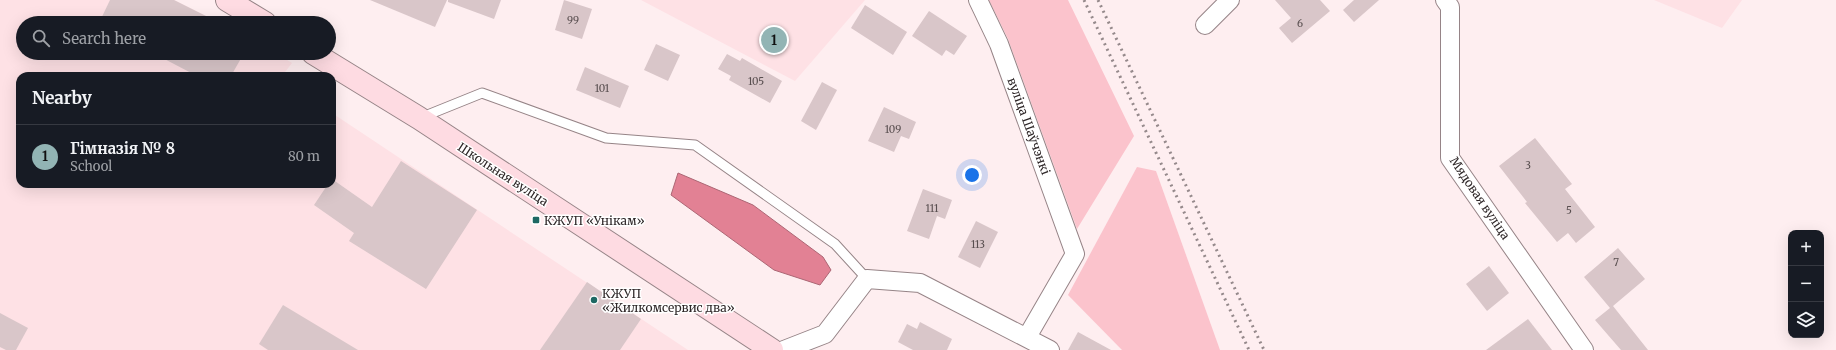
<!DOCTYPE html>
<meta charset="utf-8">
<style>
body{margin:0;font-family:Merriweather,serif;background:#20242c;color:#f1f3f6}
.controls{position:absolute;right:12px;bottom:12px;display:grid;overflow:hidden;border-radius:8px;box-shadow:0 4px 16px #0002}
.controls button{width:36px;height:36px;display:grid;place-items:center;padding:0;border:0;border-bottom:1px solid #363941;background:#171b24;color:#f1f3f6;font:20px sans-serif}
.you{position:absolute;left:972px;top:175px;width:14px;height:14px;margin:-10px;border:3px solid #fff;border-radius:50%;background:#1a73e8;box-shadow:0 0 0 6px #1a73e833}
.badge{display:grid;place-items:center;width:26px;height:26px;border-radius:50%;background:#92b4b4;color:#111;font-size:13px;font-weight:700}
.pin{position:absolute;translate:-50% -50%;border:2px solid #fff;box-shadow:0 1px 4px #0006}
.list{margin:0;padding:0;list-style:none}
h2{display:flex;justify-content:space-between;align-items:center;height:52px;margin:0;padding:0 16px;font-size:17px}
h2 small{font-size:13px;font-weight:400;color:#9ea1a6}
.list li{display:grid;grid-template-columns:26px 1fr auto;gap:12px;align-items:center;box-sizing:border-box;height:64px;padding:0 16px;border-top:1px solid #363941}
.list b{display:block;font-size:15px;white-space:nowrap}
.list p{margin:0;font-size:13px;white-space:nowrap;color:#9ea1a6}
.list em{font-size:13px;font-style:normal;color:#9ea1a6}
.icon{flex:none;width:22px;height:22px;fill:none;stroke:currentColor;stroke-width:2;stroke-linecap:round;stroke-linejoin:round}
.map{position:relative;flex:none;width:1836px;height:350px;overflow:hidden}
.search{position:absolute;background:#171b24;box-shadow:0 4px 16px #0002;left:16px;top:16px;width:320px;height:44px;display:flex;align-items:center;gap:10px;box-sizing:border-box;padding:0 14px;border-radius:22px;color:#9ea1a6;font-size:15px}
.panel{position:absolute;background:#171b24;box-shadow:0 4px 16px #0002;left:16px;top:72px;width:320px;height:116px;border-radius:12px}
.map>svg:first-child{display:block}
.built{fill:#fee1e5}
.green{fill:#fbc3cc}
.water{fill:#e28194;stroke:#ac6674}
.building{fill:#d9c6c9}
.lines{fill:none;stroke-linecap:round;stroke-linejoin:round}
.lane-casing{stroke:#968487;stroke-width:11}
.street-casing{stroke:#968487;stroke-width:20}
.secondary-casing{stroke:#968487;stroke-width:24}
.lane{stroke:#fff;stroke-width:9}
.street{stroke:#fff;stroke-width:18}
.secondary{stroke:#fedbe2;stroke-width:22}
.rail{stroke:#95898b;stroke-width:3;stroke-dasharray:2 4;stroke-linecap:butt}
.poi-dot{fill:#1d6863;stroke:#fff;stroke-width:1.5}
.labels{text-anchor:middle;dominant-baseline:central;stroke-width:3;stroke-linejoin:round;paint-order:stroke}
.number-label{font-size:10px;fill:#594f50}
.street-label{font-size:12px;fill:#2e2728;stroke:#fff}
.poi-label{font-size:12px;fill:#2e2728;stroke:#fff;text-anchor:start}
</style>
<div class="map">
<svg width="1836" height="350" viewBox="0 0 1836 350">
<rect width="100%" height="100%" fill="#feeef0"/>
<!-- built -->
<g class="built">
<polygon points="0,0 174,0 220,23 23,23 23,53 276,53 292,63 282,76 20,76 20,184 332,184 332,113 688,350 0,350"/>
<polygon points="641,0 865,0 795,81"/>
<polygon points="1654,0 1742,0 1722,28"/>
</g>
<!-- green -->
<g class="green">
<polygon points="989,0 1068,0 1134,136 1077,229 1008,39"/>
<polygon points="1137,167 1156,171 1220,350 1122,350 1068,295"/>
</g>
<!-- water -->
<polygon class="water" points="678,173 753,205 823,257 831,270 820,285 774,270 671,195"/>
<!-- building -->
<g class="building">
<polygon points="110,0 174,0 220,23 99,23"/>
<polygon points="370,0 447,0 435,27"/>
<polygon points="448,0 501,0 494,19 448,2"/>
<polygon points="564,0 592,9 582,39 555,30"/>
<polygon points="1275,0 1320,0 1330,11 1292,43 1279,28 1291,18"/>
<polygon points="1354,0 1379,0 1354,22 1343,10"/>
<polygon points="865,5 907,32 893,55 851,28"/>
<polygon points="929,11 967,36 954,55 946,50 942,56 912,36"/>
<polygon points="656,44 680,55 668,81 644,70"/>
<polygon points="153,53 244,53 231,76 197,76"/>
<polygon points="727,54 740,61 742,58 782,81 770,103 729,80 731,76 718,69"/>
<polygon points="585,67 629,86 620,108 576,90"/>
<polygon points="822,82 837,90 816,130 801,121"/>
<polygon points="884,107 916,122 909,139 901,136 894,152 868,141"/>
<polygon points="1535,138 1572,184 1565,189 1595,227 1576,243 1568,233 1557,242 1525,203 1527,202 1499,166"/>
<polygon points="401,161 477,210 426,289 349,241 354,233 314,205 328,184 332,184 332,179 372,207"/>
<polygon points="923,189 952,200 945,219 937,216 929,239 907,231"/>
<polygon points="976,221 998,232 980,268 958,257"/>
<polygon points="1618,248 1645,279 1613,306 1648,350 1621,350 1595,320 1610,308 1584,277"/>
<polygon points="1489,266 1509,293 1487,311 1466,284"/>
<polygon points="587,282 641,319 620,350 540,350"/>
<polygon points="283,305 358,350 268,350 259,344"/>
<polygon points="0,313 28,328 16,350 6,350 0,347"/>
<polygon points="1528,319 1552,350 1486,350"/>
<polygon points="920,322 952,339 947,350 913,350 898,342 907,324 917,329"/>
<polygon points="1078,332 1111,350 1068,350"/>
</g>
<g class="lines">
<!-- lane casing -->
<g class="lane-casing">
<polyline id="lane" points="420,118 482,93 606,138 695,145 835,244 867,279"/>
</g>
<!-- street casing -->
<g class="street-casing">
<g id="street">
<polyline points="978,0 999,44 1075,254 1027,337"/>
<polyline points="1445,0 1450,7 1450,158 1584,350"/>
<polyline points="1205,25 1230,0"/>
<polyline points="784,350 825,334 867,279 920,283 1050,350"/>
</g>
</g>
<!-- secondary casing -->
<g class="secondary-casing">
<g id="secondary">
<polyline points="227,0 265,23"/>
<polyline points="313,53 419,118 772,350"/>
</g>
</g>
<!-- lane -->
<use href="#lane" class="lane"/>
<!-- street -->
<use href="#street" class="street"/>
<!-- secondary -->
<use href="#secondary" class="secondary"/>
<!-- rail -->
<g class="rail">
<polyline points="1084,0 1249,350"/>
<polyline points="1098,0 1264,350"/>
</g>
</g>
<!-- markers -->
<g class="poi-dot">
<rect x="532" y="216" width="8" height="8" rx="2"/>
<circle cx="594" cy="300" r="4"/>
</g>
<g class="labels">
<!-- number labels -->
<g class="number-label">
<text x="573" y="20">99</text>
<text x="1300" y="23">6</text>
<text x="756" y="81">105</text>
<text x="602" y="88">101</text>
<text x="893" y="129">109</text>
<text x="1528" y="165">3</text>
<text x="932" y="208">111</text>
<text x="1569" y="210">5</text>
<text x="978" y="244">113</text>
<text x="1616" y="262">7</text>
</g>
<!-- street labels -->
<g class="street-label">
<text transform="translate(1029 126) rotate(70)">вуліца Шаўчэнкі</text>
<text transform="translate(503 174) rotate(33)">Школьная вуліца</text>
<text transform="translate(1480 198) rotate(56)">Мядовая вуліца</text>
</g>
<!-- poi labels -->
<g class="poi-label">
<text x="544" y="220">КЖУП «Унікам»</text>
<text x="602" y="293">КЖУП<tspan x="602" dy="14">«Жилкомсервис два»</tspan></text>
</g>
</g>
</svg>
<div class="controls">
<button>+</button>
<button>−</button>
<button><svg class="icon" aria-label="layers" viewBox="0 0 24 24"><path d="M12 4l9 5-9 5-9-5zM3 14l9 5 9-5"/></svg></button>
</div>
<div class="you"></div>
<div class="pin badge" style="left:774px;top:40px">1</div>
<div class="search"><svg class="icon" aria-label="search" viewBox="0 0 24 24"><circle cx="10" cy="10" r="6"/><path d="M15 15l6 6"/></svg>Search here</div>
<section class="panel">
<h2>Nearby<small></small></h2>
<ul class="list">
<li><span class="badge">1</span><div><b>Гімназія № 8</b><p>School</p></div><em>80 m</em></li>
</ul>
</section>
</div>
